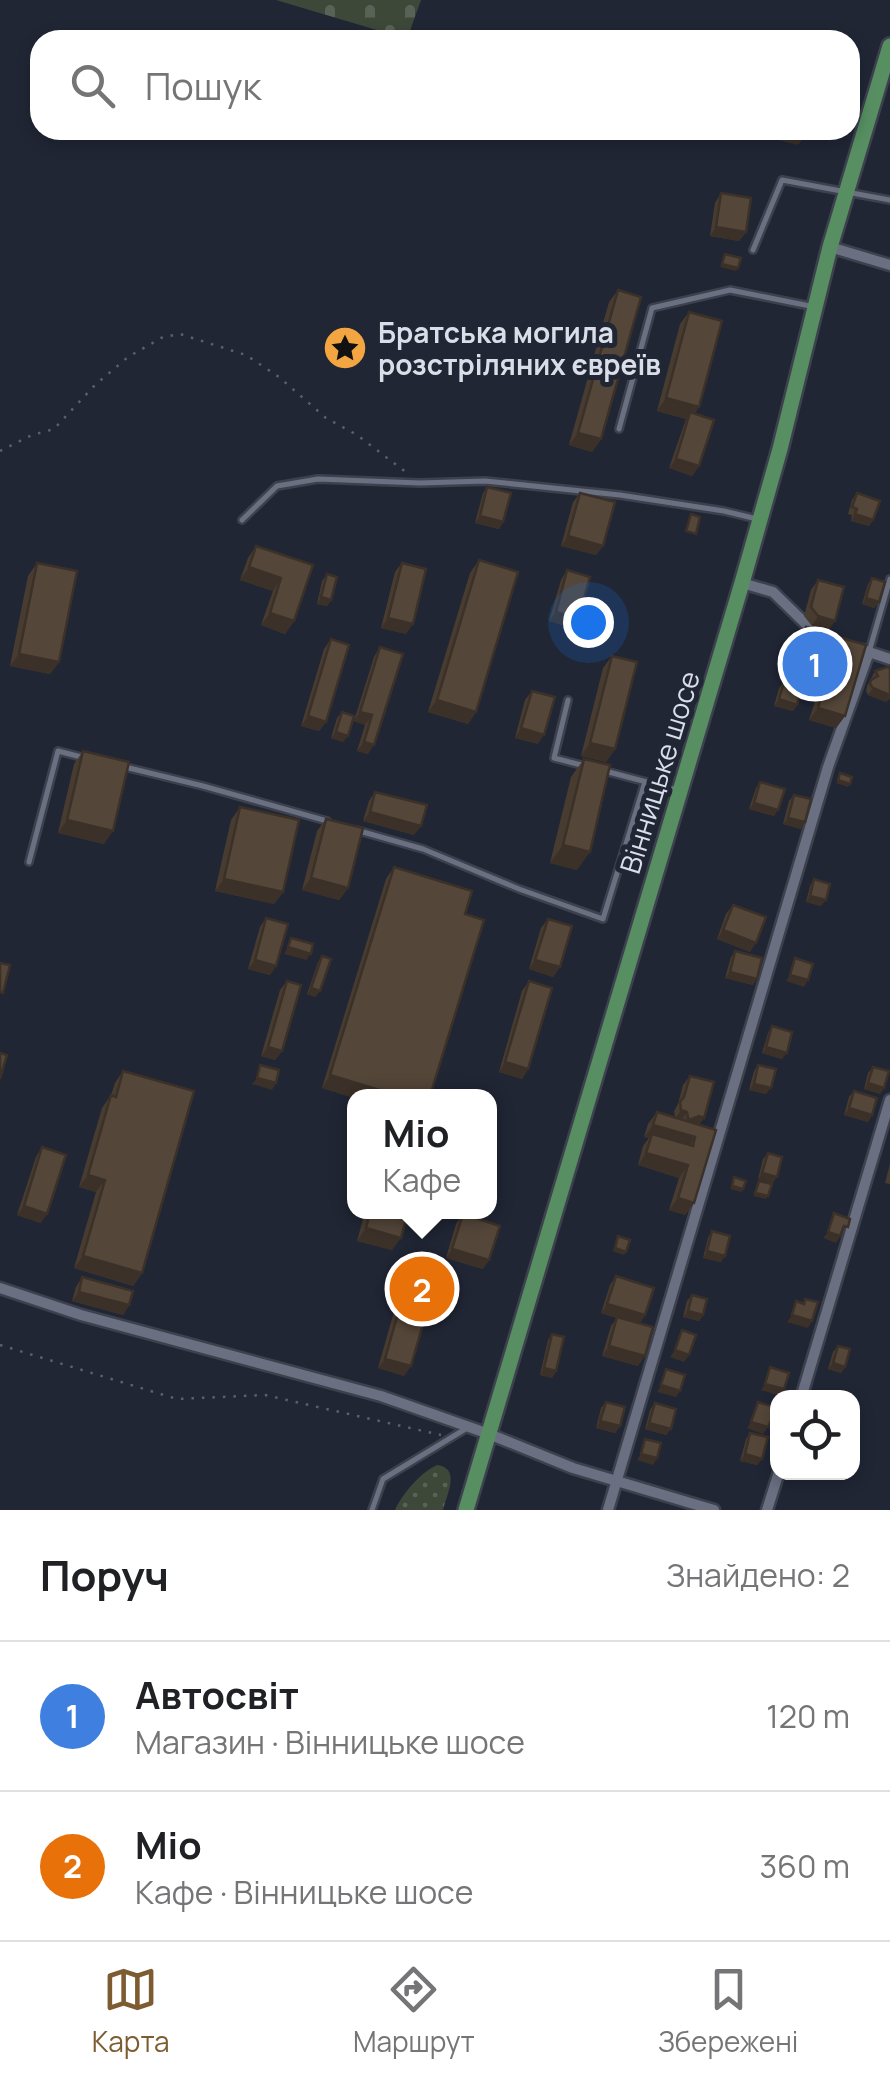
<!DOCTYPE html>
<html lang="uk">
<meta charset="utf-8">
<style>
body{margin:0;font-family:Manrope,sans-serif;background:#f2f2f2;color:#202124}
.controls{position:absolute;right:30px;bottom:30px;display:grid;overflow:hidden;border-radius:20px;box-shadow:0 5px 15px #0003}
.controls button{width:90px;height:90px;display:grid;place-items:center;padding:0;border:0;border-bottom:2px solid #e0e0e0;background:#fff;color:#202124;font:50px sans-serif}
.you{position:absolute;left:588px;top:622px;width:35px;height:35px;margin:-25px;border:8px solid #fff;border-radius:50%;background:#1a73e8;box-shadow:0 0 0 15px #1a73e833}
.badge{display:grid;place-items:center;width:65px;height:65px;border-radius:50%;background:#7e5c31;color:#fff;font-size:32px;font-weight:700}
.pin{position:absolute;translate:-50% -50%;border:5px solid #fff;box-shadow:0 2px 10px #0006}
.popup{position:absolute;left:347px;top:1089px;width:150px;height:130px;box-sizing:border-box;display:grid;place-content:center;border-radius:20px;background:#fff;filter:drop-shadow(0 2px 8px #0005);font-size:32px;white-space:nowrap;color:#757577}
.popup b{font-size:38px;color:#202124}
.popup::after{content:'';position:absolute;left:50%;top:100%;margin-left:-20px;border:20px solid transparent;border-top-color:#fff}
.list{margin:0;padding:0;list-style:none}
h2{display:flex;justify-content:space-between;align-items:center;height:130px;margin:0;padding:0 40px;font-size:42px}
h2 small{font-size:32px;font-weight:400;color:#757577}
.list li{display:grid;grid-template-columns:65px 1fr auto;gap:30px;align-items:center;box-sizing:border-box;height:150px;padding:0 40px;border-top:2px solid #e0e0e0}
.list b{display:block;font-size:38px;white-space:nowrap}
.list p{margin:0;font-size:32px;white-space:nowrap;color:#757577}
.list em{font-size:32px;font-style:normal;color:#757577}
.icon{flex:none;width:55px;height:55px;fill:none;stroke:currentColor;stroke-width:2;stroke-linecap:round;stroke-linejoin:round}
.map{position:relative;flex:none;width:890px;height:1510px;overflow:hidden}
.search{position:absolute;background:#fff;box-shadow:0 5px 15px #0003;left:30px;right:30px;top:30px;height:110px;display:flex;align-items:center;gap:25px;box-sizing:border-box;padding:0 35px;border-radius:30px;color:#757577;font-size:38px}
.sheet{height:430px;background:#fff}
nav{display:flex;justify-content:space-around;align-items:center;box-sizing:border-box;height:140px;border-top:2px solid #e0e0e0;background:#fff;font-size:28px;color:#757577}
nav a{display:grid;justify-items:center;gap:5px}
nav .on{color:#7e5c31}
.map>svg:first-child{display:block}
.grass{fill:url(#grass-dots)}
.cemetery{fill:url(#cemetery-stones)}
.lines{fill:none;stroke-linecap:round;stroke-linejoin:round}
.lane-casing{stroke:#3d414d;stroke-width:10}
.street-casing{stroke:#3d414d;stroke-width:15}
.primary-casing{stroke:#3d414d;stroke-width:20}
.path{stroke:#5b606d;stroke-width:2.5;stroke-dasharray:2.5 8;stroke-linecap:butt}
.lane{stroke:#6a7082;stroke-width:5}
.street{stroke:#6a7082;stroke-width:10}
.primary{stroke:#578f62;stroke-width:15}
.wall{fill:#483c31}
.shaded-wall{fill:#3b3128}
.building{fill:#544639;stroke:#3b3128;stroke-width:2.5}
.labels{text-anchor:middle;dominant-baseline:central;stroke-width:10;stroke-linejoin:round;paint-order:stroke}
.poi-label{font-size:28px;font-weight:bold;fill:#dadee8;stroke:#212635;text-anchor:start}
.street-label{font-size:28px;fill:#dadee8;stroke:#212635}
</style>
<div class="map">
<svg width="890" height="1510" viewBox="0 0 890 1510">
<defs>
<pattern id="grass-dots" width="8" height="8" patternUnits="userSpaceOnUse" patternTransform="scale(2.5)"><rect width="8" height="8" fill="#3d4839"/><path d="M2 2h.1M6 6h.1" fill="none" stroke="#586256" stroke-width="1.8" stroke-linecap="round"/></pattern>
<pattern id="cemetery-stones" width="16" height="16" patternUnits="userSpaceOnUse" patternTransform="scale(2.5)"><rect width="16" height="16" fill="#3d4839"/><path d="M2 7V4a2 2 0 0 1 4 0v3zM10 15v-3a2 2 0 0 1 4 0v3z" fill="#586256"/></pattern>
</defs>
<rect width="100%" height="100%" fill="#212635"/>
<!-- grass -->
<path class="grass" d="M437,1465C461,1468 447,1494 443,1510H395C403,1493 420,1473 437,1465Z"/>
<!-- cemetery -->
<polygon class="cemetery" points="276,0 421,0 407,39"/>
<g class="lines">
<!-- lane casing -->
<g class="lane-casing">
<g id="lane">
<polyline points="753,250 782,180 890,200"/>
<polyline points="619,429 652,308 730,290 810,306"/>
<polyline points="242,520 277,486 318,479 420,483 485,481 620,495 724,511 757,519"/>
<polyline points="869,652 890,579"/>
<polyline points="568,700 554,758 585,766"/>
<polyline points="125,767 203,786 327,821"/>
<polyline points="605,771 677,790"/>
<polyline points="356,830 423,849 519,889 603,919 645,782"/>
<polyline points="29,862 58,751 85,758"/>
<polyline points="372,1510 383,1479 467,1428"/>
</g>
</g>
<!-- street casing -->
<g class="street-casing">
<g id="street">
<polyline points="830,247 890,265"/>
<polyline points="742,583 773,592 811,629 819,633"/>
<polyline points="863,650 890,659"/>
<polyline points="0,1288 81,1315 381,1396 489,1434 573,1468 714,1510"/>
<polyline points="801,1398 890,1100"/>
<polyline points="608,1510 828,767 869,652"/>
<polyline points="767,1510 779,1472"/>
</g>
</g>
<!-- primary casing -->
<g class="primary-casing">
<polyline id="primary" points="466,1510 742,583 780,449 830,247 890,46"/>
</g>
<!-- path -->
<g class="path">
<polyline points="0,451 32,435 54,429 95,385 128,357 163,337 180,334 246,355 279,377 326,418 357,435 407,473"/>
<polyline points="0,1345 177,1399 265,1395 441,1435"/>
</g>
<!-- lane -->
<use href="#lane" class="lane"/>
<!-- street -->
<use href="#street" class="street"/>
<!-- primary -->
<use href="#primary" class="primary"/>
</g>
<!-- wall -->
<g class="wall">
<polygon points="721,193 746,232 739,241 710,236 715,203"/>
<polygon points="618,290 601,439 592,452 569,445 609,302"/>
<polygon points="689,312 699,466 692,476 669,468 686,419 657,411 680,324"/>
<polygon points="487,487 503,522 499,529 475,523 483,493"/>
<polygon points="580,493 603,546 596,555 561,546 573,502"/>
<polygon points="857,493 873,520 869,526 851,521 852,515 848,514 852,500"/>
<polygon points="256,546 313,565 294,621 285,634 261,625 273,591 240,580 248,558"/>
<polygon points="479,560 476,712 468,724 428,712 470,573"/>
<polygon points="37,563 59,662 50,674 10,666 28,576"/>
<polygon points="402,563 406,634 381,628 395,572"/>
<polygon points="567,570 572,628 549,621 561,580"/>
<polygon points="327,574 331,600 327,606 317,604 322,581"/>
<polygon points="872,578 879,602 874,608 862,604 868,584"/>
<polygon points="818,580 829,630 812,626 804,616 811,590"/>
<polygon points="806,627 845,716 836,728 809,720 820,686 786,675 798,639"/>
<polygon points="331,639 326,722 319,731 301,726 324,649"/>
<polygon points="380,647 368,754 357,751 365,725 354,721 374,657"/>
<polygon points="612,656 615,749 606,762 581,756 603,668"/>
<polygon points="890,668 890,698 886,702 868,695 866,691 867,686 875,671"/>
<polygon points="784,682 797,705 793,711 774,706 779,688"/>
<polygon points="532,691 538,744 515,738 525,700"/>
<polygon points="342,712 343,742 331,738 337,718"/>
<polygon points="83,751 104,844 58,833 74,764"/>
<polygon points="584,759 577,870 550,863 571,777"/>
<polygon points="760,782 774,816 749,809 756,788"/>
<polygon points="375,792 414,835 363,821 369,801"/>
<polygon points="794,795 801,829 783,824 789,801"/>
<polygon points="240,807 283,892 274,904 215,891 231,820"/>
<polygon points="326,819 348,888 339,900 302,890 317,831"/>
<polygon points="394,867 465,914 354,1098 322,1088 386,879"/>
<polygon points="814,879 821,906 806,902 810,886"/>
<polygon points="733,905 750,952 717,939 726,914"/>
<polygon points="266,918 276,966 270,975 248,969 260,927"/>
<polygon points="548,919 560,967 553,977 529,969 541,928"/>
<polygon points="735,951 753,985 725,978 731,957"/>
<polygon points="322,956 320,991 315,997 307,994 318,962"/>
<polygon points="287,981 282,1051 275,1060 261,1056 280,990"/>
<polygon points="529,981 528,1069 522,1079 499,1072 522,991"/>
<polygon points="772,1026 782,1059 762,1053 768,1033"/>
<polygon points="758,1065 766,1094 749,1090 754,1071"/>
<polygon points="873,1067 884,1088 880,1094 864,1089 868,1073"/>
<polygon points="123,1071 142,1273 133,1286 74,1268 96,1192 79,1187 102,1108 111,1095 115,1083"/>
<polygon points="690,1076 699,1125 694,1203 685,1215 669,1210 679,1178 638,1165 643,1146 649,1138 644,1137 648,1124 657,1112 675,1117 674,1111 678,1104 683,1085"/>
<polygon points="854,1091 872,1115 868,1122 844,1115 849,1097"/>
<polygon points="42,1147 41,1223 17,1215 36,1157"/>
<polygon points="768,1153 773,1183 758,1179 763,1159"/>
<polygon points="890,1164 890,1184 885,1183"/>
<polygon points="365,1212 408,1212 392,1250 357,1241"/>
<polygon points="463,1214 483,1269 446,1258 456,1224"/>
<polygon points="712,1231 721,1262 703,1258 708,1238"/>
<polygon points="414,1270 438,1295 433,1301 430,1300 404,1376 378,1368 399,1294 406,1285 407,1285 410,1276"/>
<polygon points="616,1276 645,1315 640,1323 638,1366 602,1356 611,1326 617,1318 601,1313 610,1285"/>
<polygon points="82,1277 129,1305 123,1315 72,1301 76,1287"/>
<polygon points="692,1295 703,1315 699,1321 683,1317 687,1301"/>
<polygon points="552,1334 556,1371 552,1378 540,1375 548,1340"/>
<polygon points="838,1346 845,1367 841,1373 828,1369 833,1352"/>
<polygon points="606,1402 620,1426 615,1433 596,1428 601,1408"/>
<polygon points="655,1403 671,1429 666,1435 645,1429 650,1410"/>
<polygon points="750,1433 762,1459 757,1465 740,1461 746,1439"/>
</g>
<!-- shaded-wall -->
<g class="shaded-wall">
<polygon points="757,130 782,130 805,136 798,145 754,134"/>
<polygon points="716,227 746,232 739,241 710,236"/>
<polygon points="722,264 738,268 736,271 720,267"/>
<polygon points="666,398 699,407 691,420 690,412 686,419 657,411"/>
<polygon points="578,433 601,439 592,452 569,445"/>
<polygon points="676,459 699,466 692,476 669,468"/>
<polygon points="855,514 873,520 869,526 851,521"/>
<polygon points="480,516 503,522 499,529 475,523"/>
<polygon points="568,536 603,546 596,555 561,546"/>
<polygon points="249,567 281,578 273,591 240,580"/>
<polygon points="321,597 331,600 327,606 317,604"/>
<polygon points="866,598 879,602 874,608 862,604"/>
<polygon points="556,612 578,619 572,628 549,621"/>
<polygon points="270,613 294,621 285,634 261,625"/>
<polygon points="818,616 835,621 829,630 812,626"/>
<polygon points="388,618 413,624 406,634 381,628"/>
<polygon points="19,654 59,662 50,674 10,666"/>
<polygon points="795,663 828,673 820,686 786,675"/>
<polygon points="873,688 890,695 890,698 886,702 868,695"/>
<polygon points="779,699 797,705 793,711 774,706"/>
<polygon points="437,700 476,712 468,724 428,712"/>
<polygon points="818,708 845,716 836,728 809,720"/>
<polygon points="360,712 372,715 365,725 354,721"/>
<polygon points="308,716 326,722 319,731 301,726"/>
<polygon points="521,728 544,735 538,744 515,738"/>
<polygon points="336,732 348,736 343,742 331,738"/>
<polygon points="364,742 374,745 368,754 357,751"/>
<polygon points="590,743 615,749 606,762 581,756"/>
<polygon points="838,780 850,784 848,787 836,783"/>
<polygon points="754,803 778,810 774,816 749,809"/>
<polygon points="370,812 421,826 414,835 363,821"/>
<polygon points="788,818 805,822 801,829 783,824"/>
<polygon points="67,820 113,831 104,844 58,833"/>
<polygon points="563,845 590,852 577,870 550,863"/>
<polygon points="311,878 348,888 339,900 302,890"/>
<polygon points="224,879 283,892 274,904 215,891"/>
<polygon points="810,896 826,900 821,906 806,902"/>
<polygon points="723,930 756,943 750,952 717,939"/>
<polygon points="288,947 311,954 306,960 284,954"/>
<polygon points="255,960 276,966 270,975 248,969"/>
<polygon points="535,960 560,967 553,977 529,969"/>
<polygon points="730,972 757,979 753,985 725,978"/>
<polygon points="790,975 808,980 804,987 786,981"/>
<polygon points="311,988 320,991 315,997 307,994"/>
<polygon points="268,1047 282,1051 275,1060 261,1056"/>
<polygon points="766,1047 787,1053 782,1059 762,1053"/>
<polygon points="505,1062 528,1069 522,1079 499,1072"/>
<polygon points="330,1075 399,1096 354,1096 354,1098 322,1088"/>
<polygon points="257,1078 276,1083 272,1090 252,1084"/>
<polygon points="868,1083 884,1088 880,1094 864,1089"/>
<polygon points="754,1084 771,1088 766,1094 749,1090"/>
<polygon points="849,1108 872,1115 868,1122 844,1115"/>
<polygon points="681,1110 687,1112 681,1121 675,1119"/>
<polygon points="699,1116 704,1118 698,1127 681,1128 688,1119"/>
<polygon points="653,1125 695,1137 687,1150 652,1134 649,1138 644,1137"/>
<polygon points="646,1153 688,1165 679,1178 638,1165"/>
<polygon points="762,1173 777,1177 773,1183 758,1179"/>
<polygon points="88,1175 105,1180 96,1192 79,1187"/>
<polygon points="732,1186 743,1189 741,1192 730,1189"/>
<polygon points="755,1193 768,1196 766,1199 753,1196"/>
<polygon points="678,1198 694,1203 685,1215 669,1210"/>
<polygon points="24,1206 47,1214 41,1223 17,1215"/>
<polygon points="366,1228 401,1238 392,1250 357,1241"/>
<polygon points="828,1232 840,1236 836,1243 823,1238"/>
<polygon points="615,1248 626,1252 624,1255 612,1251"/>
<polygon points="452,1249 489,1260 483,1269 446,1258"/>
<polygon points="707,1251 725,1256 721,1262 703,1258"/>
<polygon points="83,1256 142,1273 133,1286 74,1268"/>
<polygon points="79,1292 129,1305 123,1315 72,1301"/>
<polygon points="607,1304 645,1315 639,1325 601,1313"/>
<polygon points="688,1311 703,1315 699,1321 683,1317"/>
<polygon points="792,1315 812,1321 808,1328 787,1322"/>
<polygon points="609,1346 645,1356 638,1366 602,1356"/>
<polygon points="675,1350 689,1355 684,1362 670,1357"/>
<polygon points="385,1359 411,1366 404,1376 378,1368"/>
<polygon points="833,1363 845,1367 841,1373 828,1369"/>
<polygon points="544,1368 556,1371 552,1378 540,1375"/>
<polygon points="765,1384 784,1389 780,1396 761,1390"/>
<polygon points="661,1385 680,1391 676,1397 657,1392"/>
<polygon points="600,1421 620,1426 615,1433 596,1428"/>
<polygon points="751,1422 768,1427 763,1434 747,1428"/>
<polygon points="649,1423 671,1429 666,1435 645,1429"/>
<polygon points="641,1454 657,1458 653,1465 637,1460"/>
<polygon points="745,1454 762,1459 757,1465 740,1461"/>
</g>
<!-- building -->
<g class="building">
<polygon points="782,130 806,130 805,136"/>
<polygon points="721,193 751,198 746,232 716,227"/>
<polygon points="725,254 741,258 738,268 722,264"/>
<polygon points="618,290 641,297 601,439 578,433"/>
<polygon points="689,312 722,321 699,407 666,398"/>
<polygon points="690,412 714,420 699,466 676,459"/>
<polygon points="487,487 511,493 503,522 480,516"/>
<polygon points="580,493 615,502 603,546 568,536"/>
<polygon points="857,493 880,501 873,520 855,514 857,509 852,507"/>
<polygon points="691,514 700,517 696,534 686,531"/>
<polygon points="256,546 313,565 294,621 270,613 281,578 249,567"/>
<polygon points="479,560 518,572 476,712 437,700"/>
<polygon points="37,563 77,571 59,662 19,654"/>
<polygon points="402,563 426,569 413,624 388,618"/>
<polygon points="567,570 590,577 578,619 556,612"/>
<polygon points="327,574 337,577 331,600 321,597"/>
<polygon points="872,578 885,582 879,602 866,598"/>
<polygon points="818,580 844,587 835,621 818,616 811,607"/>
<polygon points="806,627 866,645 845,716 818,708 828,673 795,663"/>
<polygon points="331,639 349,645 326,722 308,716"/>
<polygon points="380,647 403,654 374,745 364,742 372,715 360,712"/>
<polygon points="612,656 637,662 615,749 590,743"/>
<polygon points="887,667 890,668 890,695 873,688 870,684 871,680 878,676 875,671"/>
<polygon points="784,682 802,687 797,705 779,699"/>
<polygon points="532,691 555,697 544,735 521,728"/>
<polygon points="342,712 354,716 348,736 336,732"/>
<polygon points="83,751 129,762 113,831 67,820"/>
<polygon points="584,759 610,765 590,852 563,845"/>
<polygon points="840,773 852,777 850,784 838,780"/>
<polygon points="760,782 785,789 778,810 754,803"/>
<polygon points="375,792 427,805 421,826 370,812"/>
<polygon points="794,795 811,799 805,822 788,818"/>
<polygon points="240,807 299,820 283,892 224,879"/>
<polygon points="326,819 363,828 348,888 311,878"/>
<polygon points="394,867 472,891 465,914 484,920 430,1096 399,1096 330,1075"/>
<polygon points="814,879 830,884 826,900 810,896"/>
<polygon points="733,905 766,917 756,943 723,930"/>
<polygon points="266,918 288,924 276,966 255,960"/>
<polygon points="548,919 572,926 560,967 535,960"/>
<polygon points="291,938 313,944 311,954 288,947"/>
<polygon points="735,951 762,958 757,979 730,972"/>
<polygon points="322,956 331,959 320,991 311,988"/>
<polygon points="795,958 813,964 808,980 790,975"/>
<polygon points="0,963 10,965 3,993 0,992"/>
<polygon points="287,981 301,985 282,1051 268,1047"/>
<polygon points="529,981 552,988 528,1069 505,1062"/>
<polygon points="772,1026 792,1032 787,1053 766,1047"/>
<polygon points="0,1053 7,1055 0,1079"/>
<polygon points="260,1065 279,1070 276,1083 257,1078"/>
<polygon points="758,1065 776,1069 771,1088 754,1084"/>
<polygon points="873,1067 889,1071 884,1088 868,1083"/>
<polygon points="123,1071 194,1091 142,1273 83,1256 105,1180 88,1175 111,1095 116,1097"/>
<polygon points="690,1076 714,1082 704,1118 699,1116 692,1119 688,1119 687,1112 681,1110 680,1102 684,1097"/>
<polygon points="854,1091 877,1098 872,1115 849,1108"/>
<polygon points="657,1112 716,1130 694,1203 678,1198 688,1165 646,1153 652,1134 693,1146 695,1137 653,1125"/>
<polygon points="42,1147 66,1155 47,1214 24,1206"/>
<polygon points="768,1153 782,1157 777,1177 762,1173"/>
<polygon points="734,1177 746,1181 743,1189 732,1186"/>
<polygon points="759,1181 772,1184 768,1196 755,1193"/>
<polygon points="370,1212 408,1212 401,1238 366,1228"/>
<polygon points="834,1213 850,1219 848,1227 844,1226 840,1236 828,1232"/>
<polygon points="463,1214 500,1226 489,1260 452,1249"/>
<polygon points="712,1231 730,1236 725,1256 707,1251"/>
<polygon points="618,1236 630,1240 626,1252 615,1248"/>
<polygon points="414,1270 443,1278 438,1295 410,1286"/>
<polygon points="616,1276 654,1288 645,1315 607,1304"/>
<polygon points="82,1277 133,1291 129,1305 79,1292"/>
<polygon points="406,1285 432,1292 411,1366 385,1359"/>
<polygon points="692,1295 707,1299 703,1315 688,1311"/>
<polygon points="805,1299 818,1302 812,1321 792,1315 796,1301 804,1304"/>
<polygon points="617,1317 653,1327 645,1356 609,1346"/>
<polygon points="682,1330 696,1335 689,1355 675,1350"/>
<polygon points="552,1334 564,1337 556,1371 544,1368"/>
<polygon points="838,1346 850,1349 845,1367 833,1363"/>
<polygon points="770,1367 789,1373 784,1389 765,1384"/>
<polygon points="666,1369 685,1375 680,1391 661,1385"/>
<polygon points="606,1402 625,1407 620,1426 600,1421"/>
<polygon points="758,1402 777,1408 768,1427 751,1422"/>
<polygon points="655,1403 676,1409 671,1429 649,1423"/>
<polygon points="750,1433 768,1437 762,1459 745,1454"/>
<polygon points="645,1439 661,1443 657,1458 641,1454"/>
</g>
<!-- icons -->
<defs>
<g id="sight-disc" transform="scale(2.25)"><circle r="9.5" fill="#f2a541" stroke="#212635"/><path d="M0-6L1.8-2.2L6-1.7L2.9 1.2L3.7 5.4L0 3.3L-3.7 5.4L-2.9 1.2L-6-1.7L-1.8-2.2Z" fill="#111"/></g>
</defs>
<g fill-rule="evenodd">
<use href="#sight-disc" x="345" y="348"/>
</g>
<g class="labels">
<!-- poi labels -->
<g class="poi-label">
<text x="378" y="332">Братська могила<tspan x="378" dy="32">розстріляних євреїв</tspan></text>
</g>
<!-- street labels -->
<g class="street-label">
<text transform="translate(659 772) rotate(-73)">Вінницьке шосе</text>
</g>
</g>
</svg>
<div class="controls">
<button><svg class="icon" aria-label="locate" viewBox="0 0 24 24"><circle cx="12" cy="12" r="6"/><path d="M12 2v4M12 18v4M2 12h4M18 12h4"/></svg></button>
</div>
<div class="you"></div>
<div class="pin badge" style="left:815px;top:664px;background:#3f7fe0">1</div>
<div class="pin badge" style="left:422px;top:1289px;background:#e8710a">2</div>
<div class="popup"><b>Міо</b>Кафе</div>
<div class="search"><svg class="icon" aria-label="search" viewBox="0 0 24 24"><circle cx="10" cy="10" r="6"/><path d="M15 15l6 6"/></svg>Пошук</div>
</div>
<section class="sheet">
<h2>Поруч<small>Знайдено: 2</small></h2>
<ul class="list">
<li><span class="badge" style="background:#3f7fe0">1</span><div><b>Автосвіт</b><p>Магазин · Вінницьке шосе</p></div><em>120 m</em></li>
<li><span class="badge" style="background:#e8710a">2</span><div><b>Міо</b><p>Кафе · Вінницьке шосе</p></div><em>360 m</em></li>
</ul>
</section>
<nav>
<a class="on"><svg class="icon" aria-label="map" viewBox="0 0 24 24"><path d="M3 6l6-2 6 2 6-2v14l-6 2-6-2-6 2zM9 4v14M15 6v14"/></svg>Карта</a>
<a><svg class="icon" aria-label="directions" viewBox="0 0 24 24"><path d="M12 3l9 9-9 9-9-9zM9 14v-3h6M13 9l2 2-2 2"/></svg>Маршрут</a>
<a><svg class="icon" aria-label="saved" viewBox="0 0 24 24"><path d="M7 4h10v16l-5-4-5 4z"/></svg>Збережені</a>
</nav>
